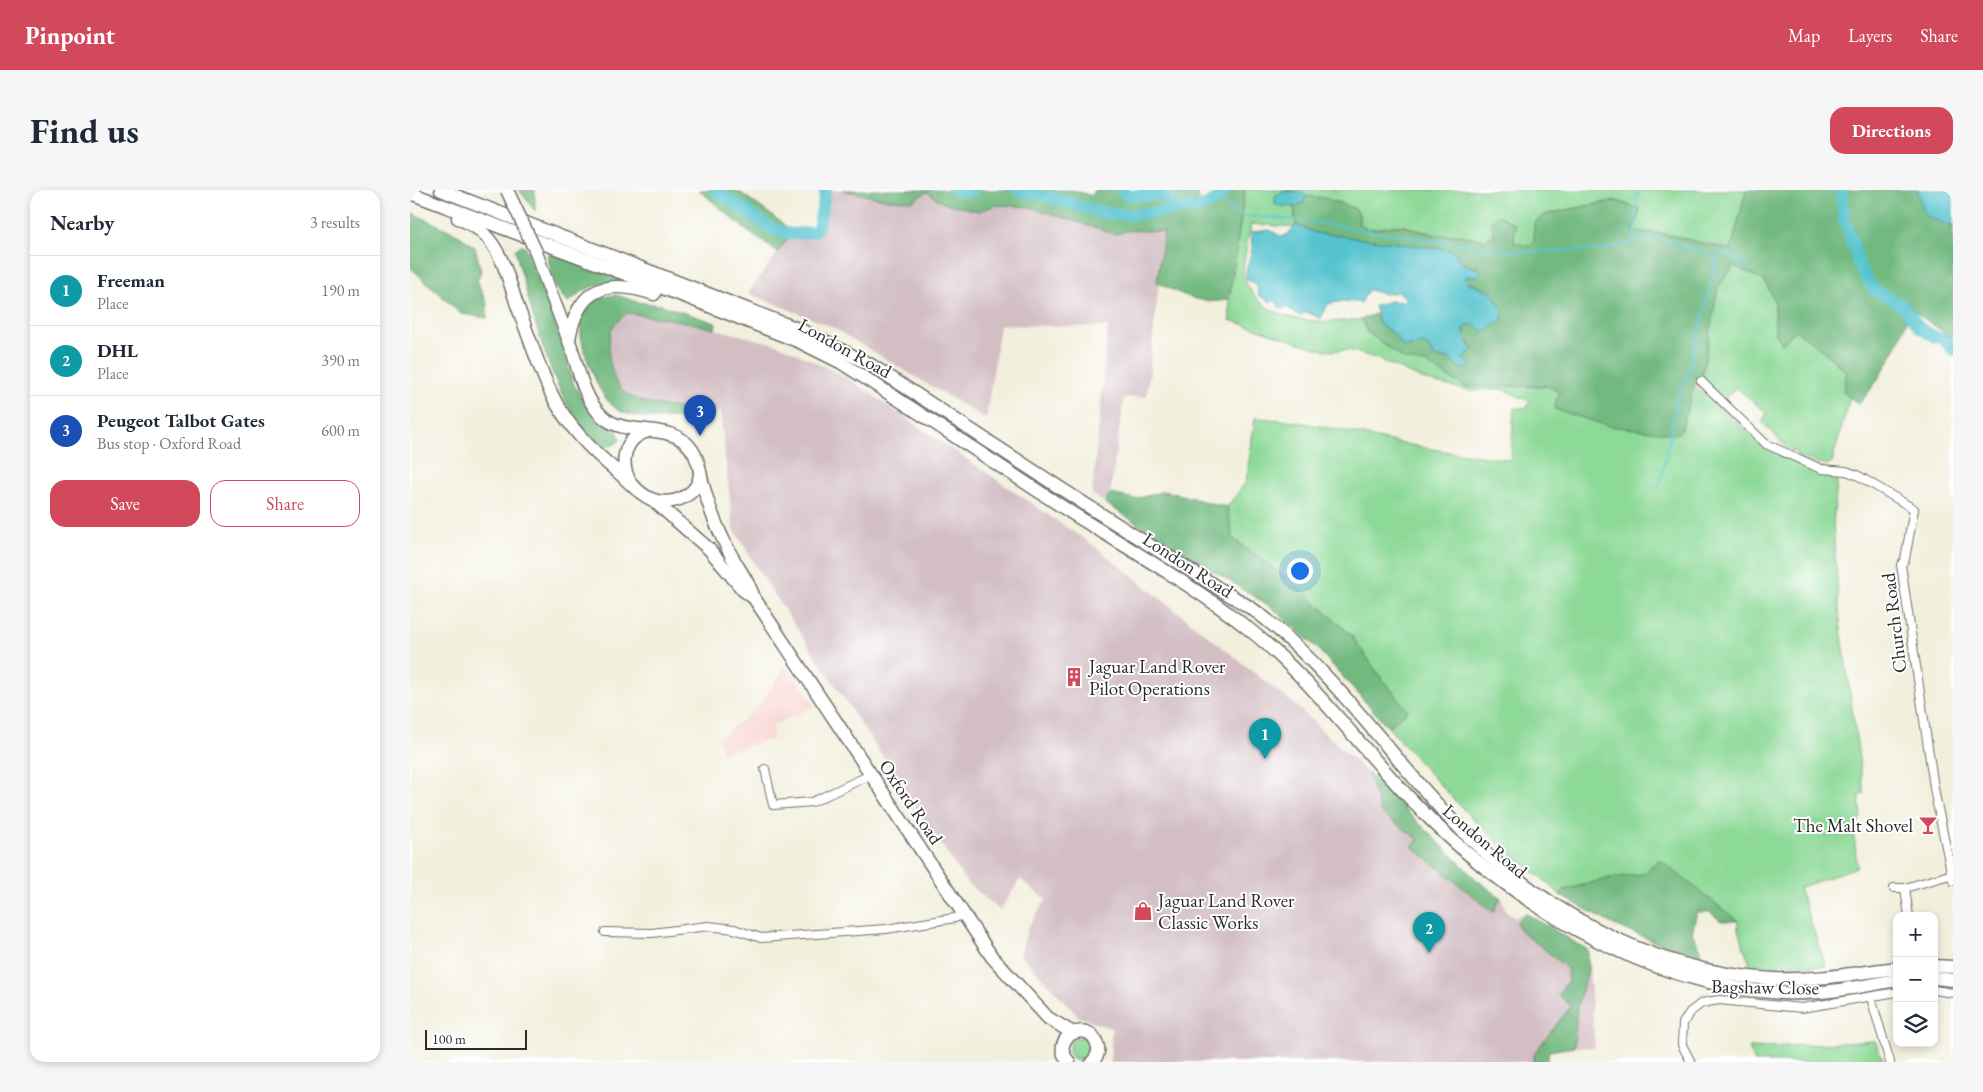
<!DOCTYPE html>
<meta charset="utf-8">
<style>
body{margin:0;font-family:"EB Garamond",serif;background:#f6f6f7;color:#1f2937}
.controls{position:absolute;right:15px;bottom:15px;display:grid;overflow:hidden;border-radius:10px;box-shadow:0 2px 8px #0003}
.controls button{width:45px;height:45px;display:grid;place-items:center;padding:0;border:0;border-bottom:1px solid #e0e1e3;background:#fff;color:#1f2937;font:25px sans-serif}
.scale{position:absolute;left:15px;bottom:12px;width:102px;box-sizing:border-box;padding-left:5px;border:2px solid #2b2b2b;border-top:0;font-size:14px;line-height:18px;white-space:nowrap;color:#2b2b2b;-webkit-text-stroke:4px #fff;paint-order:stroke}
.you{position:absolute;left:889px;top:380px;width:18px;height:18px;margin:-12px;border:4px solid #fff;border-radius:50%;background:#1a73e8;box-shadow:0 0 0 8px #1a73e833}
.badge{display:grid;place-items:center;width:32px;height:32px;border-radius:50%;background:#d1495b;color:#fff;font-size:16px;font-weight:700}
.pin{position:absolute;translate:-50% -41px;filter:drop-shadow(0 1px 2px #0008)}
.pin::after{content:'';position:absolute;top:26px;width:18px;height:15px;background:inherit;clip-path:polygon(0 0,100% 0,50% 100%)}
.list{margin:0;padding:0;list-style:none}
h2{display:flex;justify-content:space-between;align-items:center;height:65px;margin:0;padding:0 20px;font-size:21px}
h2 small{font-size:16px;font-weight:400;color:#747a83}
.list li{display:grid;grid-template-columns:32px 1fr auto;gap:15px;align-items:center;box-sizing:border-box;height:70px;padding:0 20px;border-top:1px solid #e0e1e3}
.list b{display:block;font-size:19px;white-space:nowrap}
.list p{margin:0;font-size:16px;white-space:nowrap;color:#747a83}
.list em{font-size:16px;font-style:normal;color:#747a83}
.actions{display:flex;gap:10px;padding:15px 20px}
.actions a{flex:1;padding:11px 0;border:1px solid #d1495b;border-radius:15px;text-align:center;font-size:18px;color:#d1495b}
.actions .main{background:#d1495b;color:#fff}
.icon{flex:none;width:28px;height:28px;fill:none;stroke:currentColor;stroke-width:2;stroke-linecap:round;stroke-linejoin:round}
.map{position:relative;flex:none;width:1543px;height:872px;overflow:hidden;border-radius:15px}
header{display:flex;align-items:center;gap:30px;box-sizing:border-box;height:70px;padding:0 25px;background:#d1495b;color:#fff}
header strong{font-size:24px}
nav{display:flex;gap:28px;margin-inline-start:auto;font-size:18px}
.intro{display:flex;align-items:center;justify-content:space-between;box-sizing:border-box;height:120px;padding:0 30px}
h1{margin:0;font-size:35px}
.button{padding:12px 22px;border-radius:15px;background:#d1495b;color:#fff;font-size:18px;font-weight:700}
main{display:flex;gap:30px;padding:0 30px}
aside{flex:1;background:#fff;border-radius:15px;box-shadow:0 2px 8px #0003}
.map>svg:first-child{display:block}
.built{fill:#f7d0cc}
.industrial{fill:#d2bec3}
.green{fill:#8dd997;stroke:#5c8261}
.forest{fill:#72b980;stroke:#4e7256}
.water{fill:#57c4cf;stroke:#41787d}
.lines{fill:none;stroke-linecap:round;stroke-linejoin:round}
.stream{stroke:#57c4cf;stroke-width:2}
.river{stroke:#57c4cf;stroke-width:12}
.minor-casing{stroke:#717069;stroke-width:10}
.trunk-casing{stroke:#717069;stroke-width:15}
.minor{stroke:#fff;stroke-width:8}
.trunk{stroke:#fff;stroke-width:12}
.trunk-bridge-casing{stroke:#717069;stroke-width:15;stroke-linecap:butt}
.trunk-bridge{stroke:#fff;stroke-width:12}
.labels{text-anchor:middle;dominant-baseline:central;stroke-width:4;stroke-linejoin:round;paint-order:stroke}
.street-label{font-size:19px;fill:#2b2b2b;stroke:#fff}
.poi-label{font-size:19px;fill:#2b2b2b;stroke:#fff;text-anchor:start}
</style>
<header>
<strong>Pinpoint</strong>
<nav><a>Map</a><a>Layers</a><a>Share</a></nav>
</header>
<div class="intro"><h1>Find us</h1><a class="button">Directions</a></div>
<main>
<aside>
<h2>Nearby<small>3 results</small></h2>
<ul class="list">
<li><span class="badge" style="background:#0f9aa8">1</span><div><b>Freeman</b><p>Place</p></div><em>190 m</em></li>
<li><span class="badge" style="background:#0f9aa8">2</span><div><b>DHL</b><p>Place</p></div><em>390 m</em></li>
<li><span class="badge" style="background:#1a4fb4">3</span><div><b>Peugeot Talbot Gates</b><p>Bus stop · Oxford Road</p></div><em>600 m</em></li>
</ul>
<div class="actions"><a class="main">Save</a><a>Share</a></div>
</aside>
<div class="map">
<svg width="1543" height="872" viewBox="0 0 1543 872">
<rect width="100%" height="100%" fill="#fff"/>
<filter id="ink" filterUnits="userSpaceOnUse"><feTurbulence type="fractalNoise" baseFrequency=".02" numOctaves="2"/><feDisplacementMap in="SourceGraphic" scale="10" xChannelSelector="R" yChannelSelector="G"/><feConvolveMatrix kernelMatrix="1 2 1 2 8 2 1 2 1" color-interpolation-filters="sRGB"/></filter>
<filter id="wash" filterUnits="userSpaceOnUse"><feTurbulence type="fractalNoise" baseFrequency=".0096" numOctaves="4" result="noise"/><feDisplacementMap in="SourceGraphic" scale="20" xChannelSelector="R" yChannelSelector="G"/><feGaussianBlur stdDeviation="1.12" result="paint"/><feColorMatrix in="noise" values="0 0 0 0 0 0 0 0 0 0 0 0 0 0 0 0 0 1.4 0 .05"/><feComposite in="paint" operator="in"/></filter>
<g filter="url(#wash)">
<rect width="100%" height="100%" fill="#f2efdc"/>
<!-- built -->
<polygon class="built" points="377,474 405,516 362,536 363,549 312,563 308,549 348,517"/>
<!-- industrial -->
<g class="industrial">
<polygon points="416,0 432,0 478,10 517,2 533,13 569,21 587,15 620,17 705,44 721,40 754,42 737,206 714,208 700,304 695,313 682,304 698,137 590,135 576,229 420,136 338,103 381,44 405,42 409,35"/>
<polygon points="217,123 277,132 369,155 436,187 687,358 884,514 958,583 971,623 1008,649 1002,658 1083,722 1091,708 1097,723 1105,727 1115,723 1178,760 1185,858 1164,857 1139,861 1137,872 700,872 702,839 669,827 610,764 618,737 636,710 610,689 590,720 557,693 350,383 323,337 310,222 247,214 221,207 210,196 201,177 199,154 204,136"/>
</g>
<!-- green -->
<g class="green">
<path d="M835,0H1336L1321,60L1256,44L1224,41L1230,19L1205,10L1136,24L1125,33L1124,53L1118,56L1103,53L1105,35L1089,25L1084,45L1075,50L1050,45H1026L992,35L957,39L948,33L950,28L947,20L933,13L899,6L884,17L886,36L883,37L841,34C839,46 831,79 834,88C852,134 910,135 951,129L957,142L995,170L1016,173L1055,197L1137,196L1271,241L1284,196L1355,256L1428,283L1423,334L1430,431L1454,604L1449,605L1451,627L1444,639V644L1447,677L1389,698L1416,776L1377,778L1375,773H1370L1367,779L1341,778L1328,740V731L1233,684L1200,688L1154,700L1150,705C1131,685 1108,672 1088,653C1049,617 1014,577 978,537L998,521L969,485L941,445L885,394L823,349L817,317L836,292L845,228C896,230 945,244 995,254C1030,261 1065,266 1101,270L1104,218H1116L1120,212L1092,199L1061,201L1017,191L965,168L939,160L922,161L908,159L820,130L819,109Z"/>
<polygon points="1324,76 1355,91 1365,113 1365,142 1372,154 1385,140 1404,153 1437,183 1433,202 1440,207 1422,272 1417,275 1387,266 1385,261 1380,261 1352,232 1357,223 1325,197 1317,208 1288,191 1292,186 1308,97"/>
<circle cx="671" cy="859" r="12"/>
<polygon points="1465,851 1474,872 1344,872 1339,858"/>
</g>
<!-- forest -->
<g class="forest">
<polygon points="109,0 125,0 125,21"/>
<polygon points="289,0 327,0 372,33 381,44 368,62 337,41"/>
<path d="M432,0H663L682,6L684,0H711L719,6L746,0H786L791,18L807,9L815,0H835L819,109C795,117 768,103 747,92L754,42L721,40L705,44L620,17L587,15L569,21L533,13L517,2L503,11L478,10Z"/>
<path d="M1336,0H1507L1515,25L1543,37V149L1501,119C1489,155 1474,185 1449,214L1433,202L1437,182L1404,153L1385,140L1372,154L1365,142V113L1355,91L1324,76L1308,97L1292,186L1284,196L1271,241L1265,244L1198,236L1144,219L1149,202L1137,196L1055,197L1015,173L995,170L957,142L952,129L965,124L970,135L983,143L994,157L1015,154L1026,168H1039L1046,176L1055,171L1053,170L1062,159L1054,139L1057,135H1064L1074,142L1092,130C1094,106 1076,99 1057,92L1055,87L1068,77C1049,76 1053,69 1041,60L906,43L886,35L884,17L894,12L896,6L915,8L947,20L950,27L948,33L957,39H971L980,36H991L1026,45H1048L1074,50L1084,45L1081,31L1088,25L1105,34L1104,52L1117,56L1124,52V33L1136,24L1205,11L1230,19L1223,41L1255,44L1321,60Z"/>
<polygon points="0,22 45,43 65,57 71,81 67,91 77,114 77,128 51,124 0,77"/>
<path d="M111,55L116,58L146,137L164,195L180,220L207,241L210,249C204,258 195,258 187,252C143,217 120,114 105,60Z"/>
<path d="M138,63L211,89V93L190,94L174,100L159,112C145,104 139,79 138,63Z"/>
<path d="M207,105L227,112L251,115L306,133L305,139L277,132L217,123C213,127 206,132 203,137C194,158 200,197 222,207C239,215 259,216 276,219L281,222L276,228C256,228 230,230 212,222C195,214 187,194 181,179C167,146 160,108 207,105Z"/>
<path d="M754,301C776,305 796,313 817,317L823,349L885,394L941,445L969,485L998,521L978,537L906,457L861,417L695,313L700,304L725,309Z"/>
<polygon points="958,583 1066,689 1091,708 1083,722 1002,657 1008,649 971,623"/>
<polygon points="1249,669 1328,731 1311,731 1300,722 1287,722 1282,743 1291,760 1291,765 1246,752 1202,734 1150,705 1154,700 1200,688 1233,684"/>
<polygon points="1115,723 1178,760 1178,780 1167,817 1164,857 1139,861 1137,872 1123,872 1125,862 1161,816 1148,805 1158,791 1157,778 1109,739 1107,732"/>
</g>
<!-- water -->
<g class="water">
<polygon points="1507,0 1543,0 1543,37 1515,25"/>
<polygon points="879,1 892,2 896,6 894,12 884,17 865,15 865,5"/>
<polygon points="886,35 906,43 1041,60 1047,65 1051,73 1072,80 1067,86 1055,87 1057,92 1082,103 1093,120 1092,130 1074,142 1064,135 1057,135 1054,139 1055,147 1062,159 1053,169 1061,173 1060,177 1050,179 1039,168 1026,168 1015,154 994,157 983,143 970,135 964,116 980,111 993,112 996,108 988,102 976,104 958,100 951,113 934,111 918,114 911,129 897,122 889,126 878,118 870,119 865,110 861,112 849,106 847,95 836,89 836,81 842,59 841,42 860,40 872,47 878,44"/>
</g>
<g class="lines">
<!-- stream -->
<g class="stream">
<polyline points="811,6 819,18 834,26 890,30 1102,62 1191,60 1230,51 1253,50 1285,59 1307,70 1311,62 1338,75"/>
<polyline points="1224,52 1228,0"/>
<polyline points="1249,298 1270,199 1278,185 1307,70"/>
</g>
<!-- river -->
<g class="river">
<polyline points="305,0 362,39 381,44 405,42 409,35 416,0"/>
<polyline points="544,0 553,2 563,0"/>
<path d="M608,0C639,5 668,18 698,23C720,27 742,22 764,20C784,18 802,19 815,0"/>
<polyline points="711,0 719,6 755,5 764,20"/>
<polyline points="1431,0 1434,28 1450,78 1463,99 1492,115 1510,138 1525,147 1533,149 1543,160"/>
</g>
</g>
</g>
<g filter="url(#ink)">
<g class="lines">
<!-- minor casing -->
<g class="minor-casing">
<g id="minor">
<polyline points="1291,191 1356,254 1411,279 1436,281 1447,285 1504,319 1495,369 1491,375 1525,604 1543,691"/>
<polyline points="355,579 363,615 402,612 460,585"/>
<polyline points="1484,698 1495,698 1543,684"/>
<polyline points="1495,698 1499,726"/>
<polyline points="195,742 242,743 298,736 324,739 351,748 476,739 545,728 553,724"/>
<polyline points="1524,800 1543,803"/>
<polyline points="1461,808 1480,872"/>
<polyline points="1281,872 1272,855 1273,833 1280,822 1292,813 1309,810 1392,818 1487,802"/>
</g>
</g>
<!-- trunk casing -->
<g class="trunk-casing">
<g id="trunk">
<path d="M31,0L393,141L461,175C544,228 627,284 711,337C742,357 774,376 805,396C822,407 842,417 857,430C924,485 975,558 1034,622C1118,713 1237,783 1363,789C1405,791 1446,783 1487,778"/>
<path d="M0,3L279,108L390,152L430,172C509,222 586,274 665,325C724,362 786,397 840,440C899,487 943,548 994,602C1090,706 1227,795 1373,803C1411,805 1449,797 1487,790"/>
<path d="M48,28C57,32 67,37 74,44C93,63 99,91 107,115C118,144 128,175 141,203C157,236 181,260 209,283C219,292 229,304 241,309C264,319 298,301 288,273C273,224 219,252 192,226C172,207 168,175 159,151C148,121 136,92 126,62"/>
<path d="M159,149C168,97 197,88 244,104"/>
<path d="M290,282C296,311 306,337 320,363C328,379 339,391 344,408L582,767L638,828L663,843"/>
<path d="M220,292C209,271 214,248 238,241"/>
<polyline points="244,311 299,359 333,400 344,408"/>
<polyline points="1524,776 1543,777"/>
<polyline points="1524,788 1543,790"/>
<path d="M659,872C637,848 679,827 687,854C690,861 687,867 682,872"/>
</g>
</g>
<!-- minor -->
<use href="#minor" class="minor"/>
<!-- trunk -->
<use href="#trunk" class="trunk"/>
<!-- trunk-bridge casing -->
<g class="trunk-bridge-casing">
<polyline id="trunk-bridge" points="97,0 126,62"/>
</g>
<!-- trunk-bridge -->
<use href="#trunk-bridge" class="trunk-bridge"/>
</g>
</g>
<!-- icons -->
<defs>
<g id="building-bare" transform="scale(1.5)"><path d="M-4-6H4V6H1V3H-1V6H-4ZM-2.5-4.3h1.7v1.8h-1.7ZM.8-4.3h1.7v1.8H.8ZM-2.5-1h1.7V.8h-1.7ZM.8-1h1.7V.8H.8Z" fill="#d1495b" stroke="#fff" stroke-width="2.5" paint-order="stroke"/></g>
<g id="bar-bare" transform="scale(1.5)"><path d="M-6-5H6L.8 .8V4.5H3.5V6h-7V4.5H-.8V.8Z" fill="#d1495b" stroke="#fff" stroke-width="2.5" paint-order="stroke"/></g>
<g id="shop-bare" transform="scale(1.5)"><path d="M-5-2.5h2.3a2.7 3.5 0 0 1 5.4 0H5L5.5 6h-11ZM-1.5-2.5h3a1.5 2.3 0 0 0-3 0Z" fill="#d1495b" stroke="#fff" stroke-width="2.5" paint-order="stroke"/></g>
</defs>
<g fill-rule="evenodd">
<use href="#building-bare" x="664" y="487"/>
<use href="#bar-bare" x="1518" y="635"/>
<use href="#shop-bare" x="733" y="721"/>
</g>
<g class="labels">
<!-- street labels -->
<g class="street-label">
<text transform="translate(435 158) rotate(29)">London Road</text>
<text transform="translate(778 375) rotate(33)">London Road</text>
<text transform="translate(1484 433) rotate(-97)">Church Road</text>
<text transform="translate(501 612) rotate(56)">Oxford Road</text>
<text transform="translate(1075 651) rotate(40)">London Road</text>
<text transform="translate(1355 797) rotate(1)">Bagshaw Close</text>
</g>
<!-- poi labels -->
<g class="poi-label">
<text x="679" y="476">Jaguar Land Rover<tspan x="679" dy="22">Pilot Operations</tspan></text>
<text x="1503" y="635" text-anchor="end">The Malt Shovel</text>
<text x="748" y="710">Jaguar Land Rover<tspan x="748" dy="22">Classic Works</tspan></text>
</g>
</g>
</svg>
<div class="controls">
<button>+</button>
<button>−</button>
<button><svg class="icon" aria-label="layers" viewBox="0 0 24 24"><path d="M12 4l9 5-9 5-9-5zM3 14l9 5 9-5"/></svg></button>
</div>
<div class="scale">100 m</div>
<div class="you"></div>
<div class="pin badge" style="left:855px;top:569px;background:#0f9aa8">1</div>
<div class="pin badge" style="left:1019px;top:763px;background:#0f9aa8">2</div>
<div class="pin badge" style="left:290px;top:246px;background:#1a4fb4">3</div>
</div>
</main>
